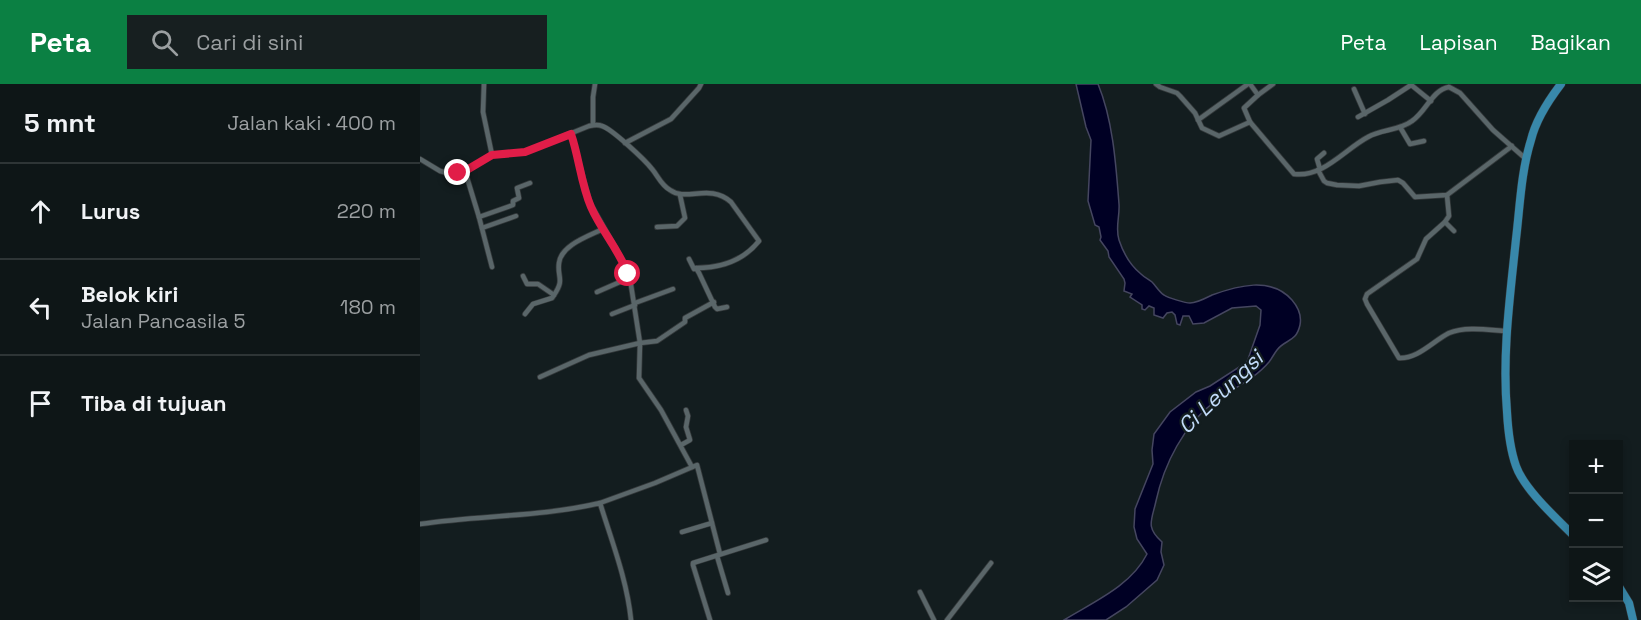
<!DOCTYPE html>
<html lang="id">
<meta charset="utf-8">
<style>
body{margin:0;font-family:"Space Grotesk",sans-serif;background:#171f20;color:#f1f3f6}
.controls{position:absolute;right:18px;bottom:18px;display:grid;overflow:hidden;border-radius:0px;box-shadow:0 3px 9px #0003}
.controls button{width:54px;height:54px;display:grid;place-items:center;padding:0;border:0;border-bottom:2px solid #2e3536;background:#0e1617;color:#f1f3f6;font:30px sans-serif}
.stop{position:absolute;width:18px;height:18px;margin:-14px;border:4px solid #e11d48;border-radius:50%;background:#fff}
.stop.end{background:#e11d48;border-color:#fff;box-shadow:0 2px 6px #0008}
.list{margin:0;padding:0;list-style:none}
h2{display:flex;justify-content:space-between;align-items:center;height:78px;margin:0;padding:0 24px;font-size:26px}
h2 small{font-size:20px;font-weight:400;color:#9b9fa1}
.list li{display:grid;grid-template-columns:39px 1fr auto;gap:18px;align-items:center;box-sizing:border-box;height:96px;padding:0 24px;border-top:2px solid #2e3536}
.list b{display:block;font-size:22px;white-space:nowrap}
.list p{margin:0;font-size:20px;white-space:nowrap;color:#9b9fa1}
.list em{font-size:20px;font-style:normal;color:#9b9fa1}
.icon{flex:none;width:33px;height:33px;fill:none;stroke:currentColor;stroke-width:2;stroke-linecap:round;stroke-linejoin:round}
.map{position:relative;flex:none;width:1221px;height:536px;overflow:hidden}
header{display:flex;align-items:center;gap:36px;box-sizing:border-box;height:84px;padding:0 30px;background:#0b8043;color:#fff}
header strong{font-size:28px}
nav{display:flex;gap:33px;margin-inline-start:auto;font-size:21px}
.search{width:420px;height:54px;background:#171f20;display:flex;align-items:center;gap:15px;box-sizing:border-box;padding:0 21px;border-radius:0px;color:#9b9fa1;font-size:22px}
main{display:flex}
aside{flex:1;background:#0e1617}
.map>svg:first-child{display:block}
.water{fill:#000024;stroke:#454660;stroke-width:1.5}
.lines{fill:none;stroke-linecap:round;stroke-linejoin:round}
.minor-casing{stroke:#34393b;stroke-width:6}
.primary-casing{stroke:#34393b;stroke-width:9}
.minor{stroke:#5a6669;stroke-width:4.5}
.primary{stroke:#3888aa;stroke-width:8}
.route{stroke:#e11d48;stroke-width:8}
.labels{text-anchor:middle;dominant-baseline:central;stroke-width:4.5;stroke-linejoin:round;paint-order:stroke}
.water-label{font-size:22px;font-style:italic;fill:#c2dbf9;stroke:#131d1f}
</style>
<header>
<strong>Peta</strong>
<div class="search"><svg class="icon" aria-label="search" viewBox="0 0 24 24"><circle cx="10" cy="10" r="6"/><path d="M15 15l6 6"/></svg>Cari di sini</div>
<nav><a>Peta</a><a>Lapisan</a><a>Bagikan</a></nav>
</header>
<main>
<aside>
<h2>5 mnt<small>Jalan kaki · 400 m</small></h2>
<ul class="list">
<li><svg class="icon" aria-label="ahead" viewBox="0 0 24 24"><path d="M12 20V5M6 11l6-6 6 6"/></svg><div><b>Lurus</b></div><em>220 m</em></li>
<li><svg class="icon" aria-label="left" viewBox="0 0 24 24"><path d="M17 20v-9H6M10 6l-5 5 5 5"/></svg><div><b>Belok kiri</b><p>Jalan Pancasila 5</p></div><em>180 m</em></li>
<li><svg class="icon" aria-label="arrive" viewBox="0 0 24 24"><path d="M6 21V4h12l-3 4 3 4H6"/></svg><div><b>Tiba di tujuan</b></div></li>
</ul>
</aside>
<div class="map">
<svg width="1221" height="536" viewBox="0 0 1221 536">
<rect width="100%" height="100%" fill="#131d1f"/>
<!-- water -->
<path class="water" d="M656,0H678C693,36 696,81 699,120C700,132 695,144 699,156C703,168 711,182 721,190C724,193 728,195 732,198C736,202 739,208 744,211C748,214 766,219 770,219C777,219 786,214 792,211C817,202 851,192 872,216C878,223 882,231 880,241C876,259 865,255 857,266C854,270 852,274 849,278C835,295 812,305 794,318C764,341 744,380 736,417C732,436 725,443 742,458L741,468L744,481L737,496L706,523L686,536H644C673,518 711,502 727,470L717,455L714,443L715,425L733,380L732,366L734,350L750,328L776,308L790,302L827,278L840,241L841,226L836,222L812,224L784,239L773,240L769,232H763L760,241L757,240L755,231L752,228L747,229L743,234L734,231V224L729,222L725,226L722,225V221L710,213L712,210L704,207L705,199L704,195L689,173L688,167L680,156L681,153L679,143L675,141L668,117L671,56L666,43Z"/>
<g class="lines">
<!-- minor casing -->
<g class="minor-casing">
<g id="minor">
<polyline points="64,0 63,28 72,71"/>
<path d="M736,0L740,3L757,9L760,12L775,29L782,44L799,52L830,38L874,90C903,94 925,65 948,53C961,45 979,47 992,37C1006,28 1012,6 1029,3L1040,9L1073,46L1106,75"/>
<polyline points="830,0 838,11"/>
<polyline points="990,0 1011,17"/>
<polyline points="934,5 945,30"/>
<polyline points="938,33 968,16 991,1"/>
<polyline points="778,36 828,0"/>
<polyline points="830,38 824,24 838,11 853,0"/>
<polyline points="173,41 173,13 175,0"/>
<polyline points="980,43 990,60 1004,57"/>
<polyline points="151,50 170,119 200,172 211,201 220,259 219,294 241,326 272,383"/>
<polyline points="205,59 251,35 279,4 281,0"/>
<path d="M0,75L20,87L31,90L38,89L45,87L72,71L105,68L169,42C173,41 178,40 182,42C192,45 225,76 232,85C238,92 241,101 250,106C266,118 290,99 311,118L339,157C323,177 299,184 276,184"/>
<polyline points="900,85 897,75 904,69"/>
<polyline points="898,86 904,97 907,99 917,101 939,102 960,98 978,96 983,99 995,113 1027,111 1092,62"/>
<polyline points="45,87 59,133 72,183"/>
<path d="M1027,111L1029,132L1025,138L1006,155L997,175L947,210L945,215L947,220L979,274C998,275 1013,257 1029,249C1046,242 1069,246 1086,247"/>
<polyline points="59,133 93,121 93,117 99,114 97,104 110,99"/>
<polyline points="1025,138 1034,147"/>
<polyline points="237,143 257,142 265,134 260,111"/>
<polyline points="62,144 96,132"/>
<polyline points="269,175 274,185 276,184 279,189 295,223 297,225 307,223"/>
<polyline points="103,192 107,200 118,200 134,211 132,214 113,220 105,230"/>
<polyline points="177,208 209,194"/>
<path d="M134,211C145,195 137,194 139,179C141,161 169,152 183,145"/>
<polyline points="215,219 253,205"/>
<polyline points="192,230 215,221"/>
<polyline points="120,293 169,271 220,259 237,257 265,238 265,234 294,218"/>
<polyline points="261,361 270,356 266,343 268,332 266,326"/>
<polyline points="180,419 235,399 277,381 300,470"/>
<path d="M0,440C60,431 121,433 180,419C192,458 207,496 211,536"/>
<polyline points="262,448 292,439"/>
<polyline points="297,472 308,509"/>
<polyline points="500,508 514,536"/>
<polyline points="290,536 273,481 273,479 346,456"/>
<polyline points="527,536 571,479"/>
</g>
</g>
<!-- primary casing -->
<g class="primary-casing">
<g id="primary">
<path d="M1141,0C1128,17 1116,35 1111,56C1101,88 1100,122 1096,155C1090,213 1082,270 1087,328C1088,346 1090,365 1096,382C1104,405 1136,434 1154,452"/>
<polyline points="1198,501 1209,519 1213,536"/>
</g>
</g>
<!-- minor -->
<use href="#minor" class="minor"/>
<!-- primary -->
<use href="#primary" class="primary"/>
</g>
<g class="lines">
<!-- route -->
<path class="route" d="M38,89L45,87L72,71L105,68L151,50C159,73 161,100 171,123C181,146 199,166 208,190"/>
</g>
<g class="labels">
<!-- water labels -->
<g class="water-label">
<text transform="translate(800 308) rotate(-44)">Ci Leungsi</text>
</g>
</g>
</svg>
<div class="controls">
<button>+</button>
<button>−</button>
<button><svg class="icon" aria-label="layers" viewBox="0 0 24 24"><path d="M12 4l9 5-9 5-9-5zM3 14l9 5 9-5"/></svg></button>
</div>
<div class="stop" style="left:208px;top:190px"></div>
<div class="stop end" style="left:38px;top:89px"></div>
</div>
</main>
